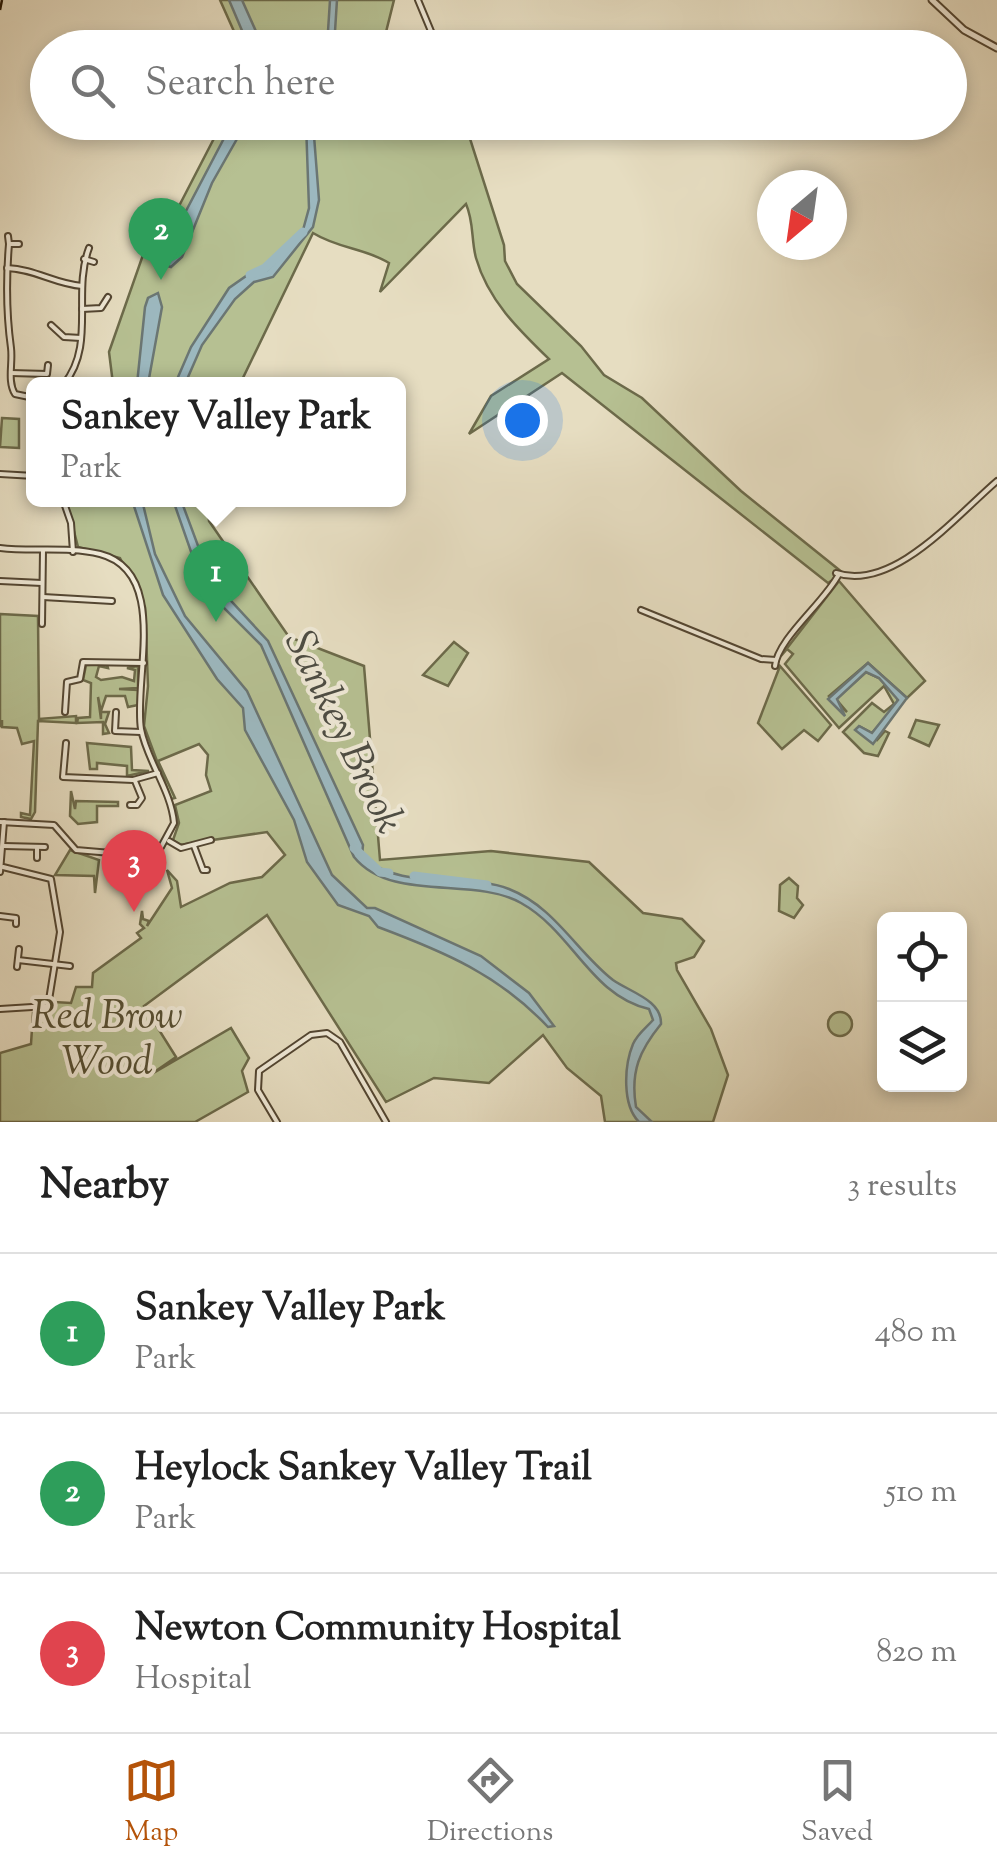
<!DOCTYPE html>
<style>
body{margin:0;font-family:"Sorts Mill Goudy",serif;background:#f2f2f2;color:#222}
.controls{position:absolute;right:30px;bottom:30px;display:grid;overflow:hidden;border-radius:15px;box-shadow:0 5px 15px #0003}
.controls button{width:90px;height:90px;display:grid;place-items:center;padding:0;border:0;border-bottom:2px solid #e0e0e0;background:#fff;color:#222;font:50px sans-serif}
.compass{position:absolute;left:757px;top:170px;width:90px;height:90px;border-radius:50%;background:#fff;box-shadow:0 5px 15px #0003;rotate:209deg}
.you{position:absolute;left:522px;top:420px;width:35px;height:35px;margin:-25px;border:8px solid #fff;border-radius:50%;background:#1a73e8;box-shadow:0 0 0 15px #1a73e833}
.badge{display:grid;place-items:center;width:65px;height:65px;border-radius:50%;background:#b45309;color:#fff;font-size:32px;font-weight:700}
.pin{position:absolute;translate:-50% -82px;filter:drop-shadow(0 2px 5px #0008)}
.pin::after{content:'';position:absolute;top:52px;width:35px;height:30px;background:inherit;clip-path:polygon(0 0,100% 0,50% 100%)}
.popup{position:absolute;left:26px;top:377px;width:380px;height:130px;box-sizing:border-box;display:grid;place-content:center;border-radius:15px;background:#fff;filter:drop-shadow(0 2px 8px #0005);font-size:32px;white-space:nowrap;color:#767676}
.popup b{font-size:38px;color:#222}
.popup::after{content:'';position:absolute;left:50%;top:100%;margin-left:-20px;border:20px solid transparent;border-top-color:#fff}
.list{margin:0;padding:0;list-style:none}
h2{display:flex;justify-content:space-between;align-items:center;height:130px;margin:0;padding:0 40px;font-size:42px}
h2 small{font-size:32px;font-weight:400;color:#767676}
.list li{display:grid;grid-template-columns:65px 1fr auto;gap:30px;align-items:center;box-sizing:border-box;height:160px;padding:0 40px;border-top:2px solid #e0e0e0}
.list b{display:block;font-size:38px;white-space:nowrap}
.list p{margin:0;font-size:32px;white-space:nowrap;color:#767676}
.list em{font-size:32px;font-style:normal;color:#767676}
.icon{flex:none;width:55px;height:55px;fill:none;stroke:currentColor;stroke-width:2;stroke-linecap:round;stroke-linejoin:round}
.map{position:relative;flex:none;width:997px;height:1122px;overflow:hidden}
.search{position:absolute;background:#fff;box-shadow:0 5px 15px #0003;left:30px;right:30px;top:30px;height:110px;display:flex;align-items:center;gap:25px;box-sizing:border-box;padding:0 35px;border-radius:55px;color:#767676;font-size:38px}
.sheet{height:610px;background:#fff}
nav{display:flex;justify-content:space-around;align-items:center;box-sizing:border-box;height:140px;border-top:2px solid #e0e0e0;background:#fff;font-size:28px;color:#767676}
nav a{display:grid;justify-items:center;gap:5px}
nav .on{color:#b45309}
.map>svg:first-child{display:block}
.green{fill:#b6c092;stroke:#6c6a4a;stroke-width:2.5}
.water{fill:#9cb8bf;stroke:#6b7673;stroke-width:2.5}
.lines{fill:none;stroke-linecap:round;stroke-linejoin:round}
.river{stroke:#9cb8bf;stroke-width:9}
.minor-casing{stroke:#534632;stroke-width:8}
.tertiary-casing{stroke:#534632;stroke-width:9}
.minor{stroke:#efe9d7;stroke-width:4}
.tertiary{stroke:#efe9d7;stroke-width:5}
.rail{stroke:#221402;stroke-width:2.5;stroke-dasharray:18 18;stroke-linecap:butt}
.labels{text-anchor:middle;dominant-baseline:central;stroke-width:8;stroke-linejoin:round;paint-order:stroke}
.park-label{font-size:40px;font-style:italic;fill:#565034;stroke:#efe9d7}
.water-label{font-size:42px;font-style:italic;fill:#4d4d44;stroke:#efe9d7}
</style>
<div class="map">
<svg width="997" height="1122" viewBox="0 0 997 1122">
<rect width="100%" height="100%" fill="#e6ddc1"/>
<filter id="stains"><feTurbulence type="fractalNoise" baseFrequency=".002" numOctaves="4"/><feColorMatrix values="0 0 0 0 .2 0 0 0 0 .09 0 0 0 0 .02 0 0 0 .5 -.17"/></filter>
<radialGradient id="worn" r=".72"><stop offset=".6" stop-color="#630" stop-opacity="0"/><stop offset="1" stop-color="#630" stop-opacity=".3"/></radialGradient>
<!-- green -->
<g class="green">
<polygon points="220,0 394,0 382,48 241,47"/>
<path d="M222,123H465L504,245L505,261L517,284L581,346L604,375L642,398L741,491L843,573L828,583L562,373L469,434L491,396L549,359C518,329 488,300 476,258C471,239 474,222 466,204L380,292L389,263C365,248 339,249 313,233L240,384H113L109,352L150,235L163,237Z"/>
<polygon points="2,418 19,419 19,448 0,447"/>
<polygon points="66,500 207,500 209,521 289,637 364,666 380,860 491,851 589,862 643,913 682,919 704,941 694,957 676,963 677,970 711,1029 728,1075 713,1122 605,1122 601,1096 567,1068 543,1035 489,1083 434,1078 386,1102 267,915 144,1006 176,1057 150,1075 231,1028 249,1058 242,1071 248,1092 195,1122 0,1122 0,1053 31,1044 33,1013 46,1012 54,1002 71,1003 76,987 92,987 93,973 141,938 137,933 144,928 140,924 142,911 143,919 149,921 147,926 172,888 167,870 177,881 181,907 230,883 262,877 285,855 267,832 179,845 173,840 179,823 175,805 211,791 206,775 208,755 199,744 158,761 175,798 171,799 144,726 148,686 145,607 120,558 78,547"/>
<polygon points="839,581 925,681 907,698 868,663 829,696 847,712 836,699 866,672 879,678 897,697 898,703 872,733 859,726 877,740 885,731 889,733 878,756 864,753 843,732 872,703 884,712 894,704 884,686 839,728 785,664 793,654 787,649 781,656"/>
<polygon points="0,614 38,616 39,719 76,716 76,723 38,721 35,812 31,819 21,817 21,813 30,815 34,741 22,744 17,728 2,727 2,720 0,727"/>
<polygon points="454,642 468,653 448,686 423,675"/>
<polygon points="107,664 108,668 99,666 96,677 101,680 122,677 134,681 135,670 127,668 138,666 138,688 119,689 138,690 138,705 128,707 125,696 106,696 101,711 98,697 101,719 101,712 109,712 105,724 109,733 103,734 103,722 77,723 78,718 90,717 91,683 83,680 86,665"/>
<polygon points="780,666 831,725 818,741 804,730 782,749 758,723"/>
<polygon points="916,720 939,725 929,746 909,737"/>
<polygon points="87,743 131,747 132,770 149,771 127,776 127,766 97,763 97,769 90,769"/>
<polygon points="71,791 75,809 76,801 118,802 118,806 97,806 97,822 78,824 70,816"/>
<polygon points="70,850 99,860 95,893 94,876 55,875"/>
<polygon points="157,854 155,862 135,877 128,859 106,867 111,858"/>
<polygon points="789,878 798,886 797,898 803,905 794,918 779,911 780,885"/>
<circle cx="840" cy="1024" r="12"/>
</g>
<!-- water -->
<g class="water">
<polygon points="229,0 242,0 263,47 249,47"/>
<polygon points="330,0 337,0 334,47 327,47"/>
<polygon points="232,123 246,123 212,183 182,257 171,267 164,265 164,253"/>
<polygon points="306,123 313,123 319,200 313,227 273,277 254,282 235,299 202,345 185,384 175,384 191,347 229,288 249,274 267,270 303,230 309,208"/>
<polygon points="158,293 162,307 148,384 137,384 145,307 148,298"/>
<path d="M132,500H142L155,554L185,616L247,691L332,875L367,908H375L481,956L529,993L554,1026L548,1027C499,975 445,952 378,927L369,916L338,905L307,862L294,820L245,730L243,708L217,679L163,595Z"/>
<path d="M173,500H181L210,578L268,641L363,845L362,856C399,892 468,872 509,889C555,907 576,951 613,980C630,992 662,1000 661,1024C640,1050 630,1071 636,1107L652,1122H639C622,1105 624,1066 633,1044C638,1033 646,1028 653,1020L649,1009C590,995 573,932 521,903C474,876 391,903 354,857L261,645L215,599L196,566Z"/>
<polygon points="868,663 907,698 873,744 855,730 859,726 872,733 898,700 879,678 866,672 837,699 845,716 828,699"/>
</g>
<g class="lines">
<!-- river -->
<g class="river">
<polyline points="250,275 265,268 303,232"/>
<polyline points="354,848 380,872 389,873"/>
<polyline points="414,876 487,885"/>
</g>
<!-- minor casing -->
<g class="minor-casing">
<g id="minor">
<polyline points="418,0 438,48"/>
<polyline points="8,236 9,244 19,244"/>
<path d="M9,244C6,280 6,312 11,348C13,363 7,381 15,394L34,398"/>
<polyline points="84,259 94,262"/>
<path d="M7,268C35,269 55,284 82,286"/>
<polyline points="82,309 101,308 108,297"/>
<polyline points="51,325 64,337 81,338"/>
<polyline points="11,373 47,374 48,365"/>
<path d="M64,384C96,345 72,293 89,248"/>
<polyline points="0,474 34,476"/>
<polyline points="63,500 71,523 73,552"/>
<path d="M0,548C32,552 68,546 100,554C170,572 133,681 141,729C147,761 171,790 174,823L161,847L123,854L76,850L54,825L0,822"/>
<path d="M836,573C893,592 956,516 997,481"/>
<polyline points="0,581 42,583"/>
<polyline points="43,597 112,601"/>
<polyline points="641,610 761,659 776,660"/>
<polyline points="42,624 43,550"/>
<path d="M775,666C778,638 824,603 839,574"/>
<polyline points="65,712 67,682 80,679 83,662 144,663"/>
<polyline points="116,712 115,731 141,732"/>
<polyline points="66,743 63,777 133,780 158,773"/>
<polyline points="130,805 137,805 142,798 135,781"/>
<polyline points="169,841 181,848 211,840"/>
<polyline points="4,846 45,847"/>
<polyline points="194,846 203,870 207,870"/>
<polyline points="37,858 37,847"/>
<polyline points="0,872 4,822"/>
<polyline points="0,916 16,918 16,924"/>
<polyline points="18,960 70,966"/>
<polyline points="17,967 19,949"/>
<polyline points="0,1009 48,1006 60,932 51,879 3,867"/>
<polyline points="277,1122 258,1090 259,1071 311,1035 327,1033 340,1042 386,1122"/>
</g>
</g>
<!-- tertiary casing -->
<g class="tertiary-casing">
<polyline id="tertiary" points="932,0 964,30 997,48"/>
</g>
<!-- minor -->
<use href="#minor" class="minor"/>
<!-- tertiary -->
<use href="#tertiary" class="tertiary"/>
<!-- rail -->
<polyline class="rail" points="0,10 2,0"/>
</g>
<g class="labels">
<!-- park labels -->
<g class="park-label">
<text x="107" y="1018">Red Brow<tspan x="107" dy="46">Wood</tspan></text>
</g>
<!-- water labels -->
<g class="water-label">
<text transform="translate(342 733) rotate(64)">Sankey Brook</text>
</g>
</g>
<rect width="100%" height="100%" filter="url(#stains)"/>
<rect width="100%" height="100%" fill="url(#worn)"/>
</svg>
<div class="controls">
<button><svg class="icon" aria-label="locate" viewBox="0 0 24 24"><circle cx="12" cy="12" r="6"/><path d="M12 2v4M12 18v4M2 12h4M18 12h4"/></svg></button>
<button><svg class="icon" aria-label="layers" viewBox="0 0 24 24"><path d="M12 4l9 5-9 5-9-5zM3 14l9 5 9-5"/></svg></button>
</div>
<svg class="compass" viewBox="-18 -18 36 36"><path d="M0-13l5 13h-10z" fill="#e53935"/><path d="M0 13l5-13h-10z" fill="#767676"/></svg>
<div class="you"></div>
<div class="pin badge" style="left:216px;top:622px;background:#2e9e5b">1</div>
<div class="popup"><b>Sankey Valley Park</b>Park</div>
<div class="pin badge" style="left:161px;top:280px;background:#2e9e5b">2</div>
<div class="pin badge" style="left:134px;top:912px;background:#e0444e">3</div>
<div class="search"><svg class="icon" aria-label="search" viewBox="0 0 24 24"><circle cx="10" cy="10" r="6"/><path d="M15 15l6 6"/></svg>Search here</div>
</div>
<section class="sheet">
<h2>Nearby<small>3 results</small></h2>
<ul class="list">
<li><span class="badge" style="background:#2e9e5b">1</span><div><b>Sankey Valley Park</b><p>Park</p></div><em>480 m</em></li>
<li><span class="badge" style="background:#2e9e5b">2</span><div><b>Heylock Sankey Valley Trail</b><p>Park</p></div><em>510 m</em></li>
<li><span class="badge" style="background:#e0444e">3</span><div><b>Newton Community Hospital</b><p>Hospital</p></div><em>820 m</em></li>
</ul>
</section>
<nav>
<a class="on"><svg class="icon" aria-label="map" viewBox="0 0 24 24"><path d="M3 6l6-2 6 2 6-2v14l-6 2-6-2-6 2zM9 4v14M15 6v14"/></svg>Map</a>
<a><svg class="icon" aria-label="directions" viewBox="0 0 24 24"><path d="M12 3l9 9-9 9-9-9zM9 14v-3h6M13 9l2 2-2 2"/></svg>Directions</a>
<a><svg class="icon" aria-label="saved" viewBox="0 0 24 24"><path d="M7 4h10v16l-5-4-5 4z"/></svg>Saved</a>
</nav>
